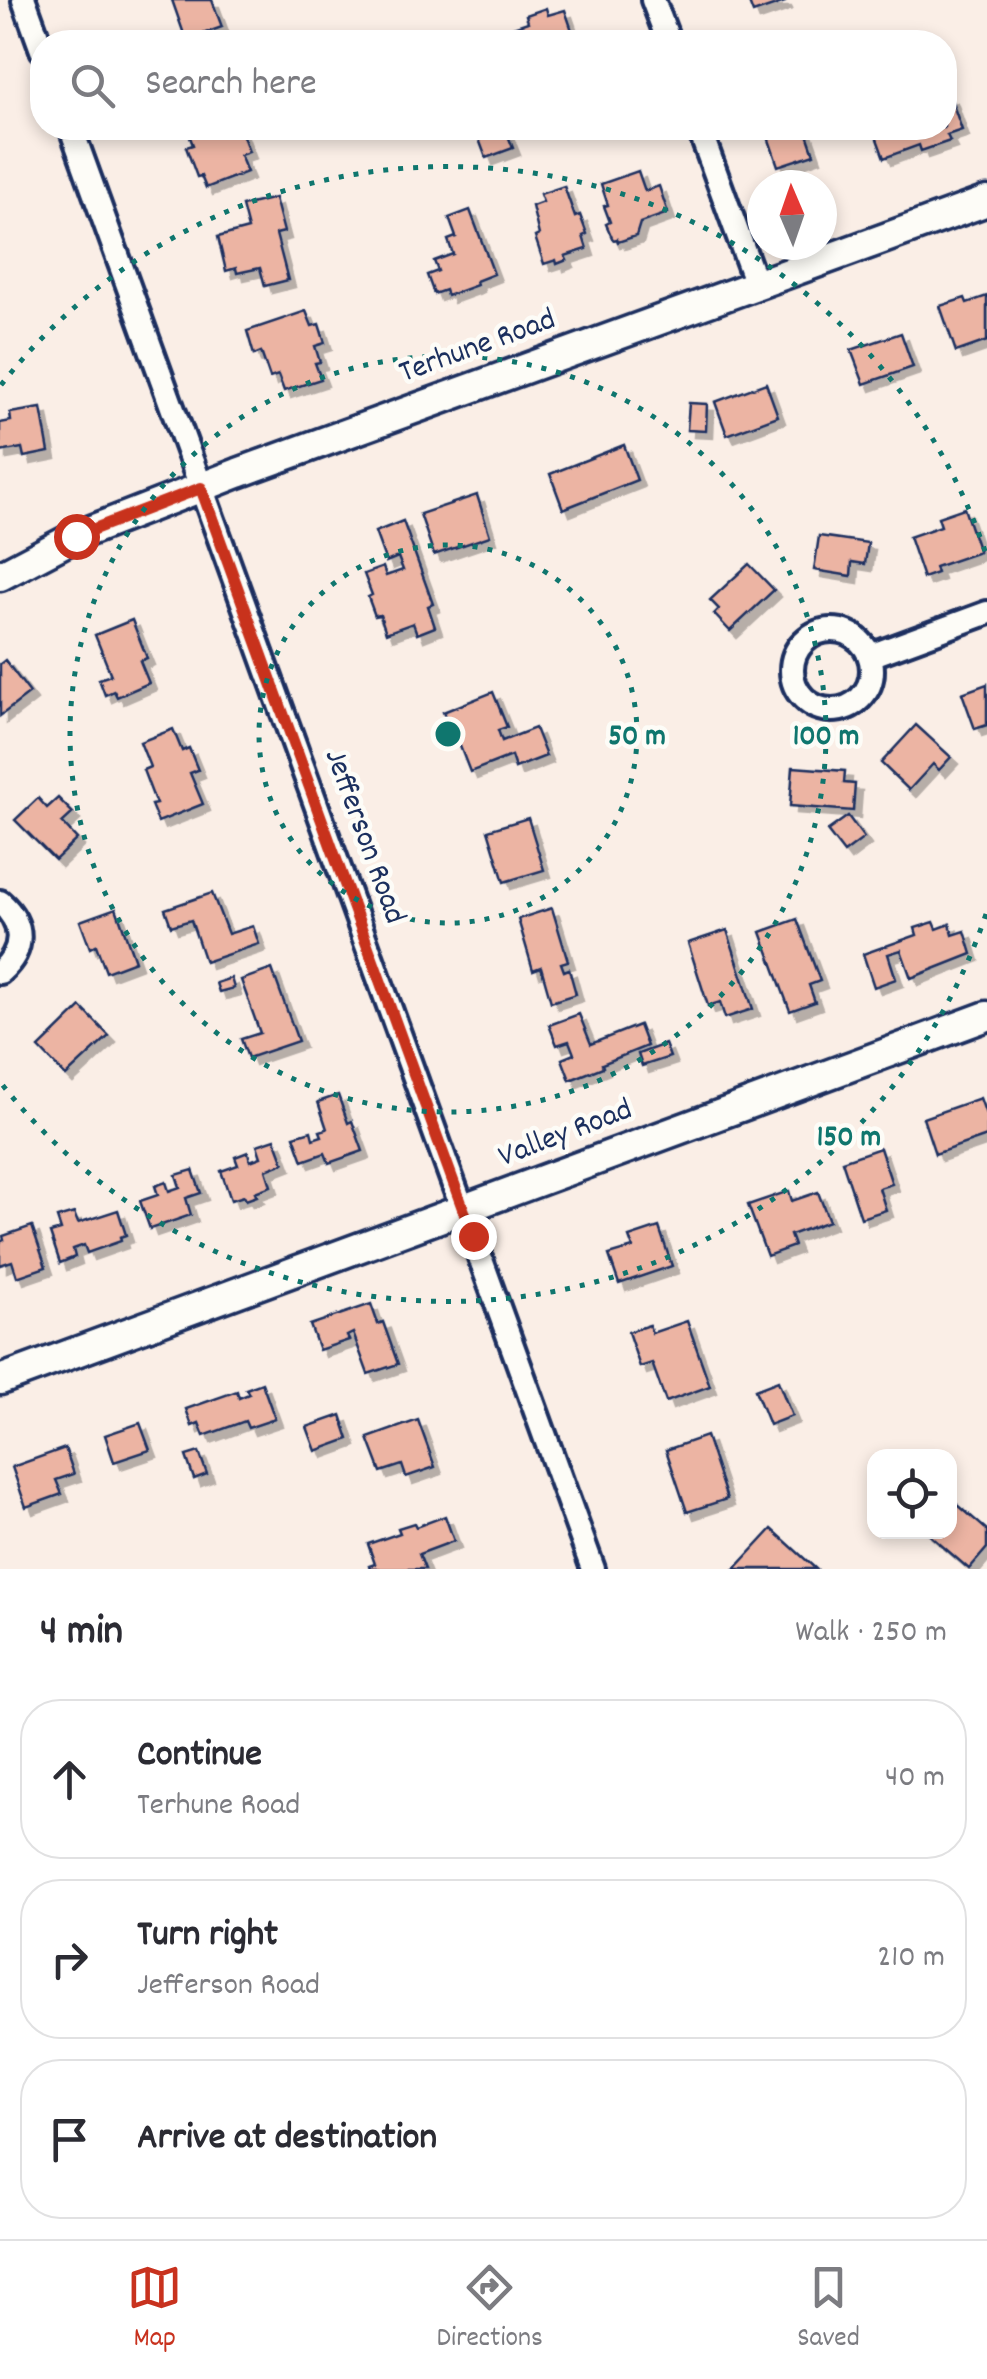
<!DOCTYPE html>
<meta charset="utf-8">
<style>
body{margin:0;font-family:Dekko,sans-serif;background:#f7f7f7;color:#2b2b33}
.controls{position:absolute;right:30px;bottom:30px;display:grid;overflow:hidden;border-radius:20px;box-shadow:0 5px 15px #0003}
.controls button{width:90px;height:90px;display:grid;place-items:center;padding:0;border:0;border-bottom:2px solid #e1e1e2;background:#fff;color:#2b2b33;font:50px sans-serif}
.compass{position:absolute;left:747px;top:170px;width:90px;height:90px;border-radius:50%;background:#fff;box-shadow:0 5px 15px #0003;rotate:358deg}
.stop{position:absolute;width:30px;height:30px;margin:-22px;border:8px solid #c8321e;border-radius:50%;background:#fff}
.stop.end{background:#c8321e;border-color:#fff;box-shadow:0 2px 10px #0008}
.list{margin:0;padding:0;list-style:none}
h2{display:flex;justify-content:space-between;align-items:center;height:130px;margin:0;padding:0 40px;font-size:42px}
h2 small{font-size:32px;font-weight:400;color:#7c7c81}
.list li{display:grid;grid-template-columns:65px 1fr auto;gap:30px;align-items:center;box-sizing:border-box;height:160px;margin:0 20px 20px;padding:0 20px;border:2px solid #e1e1e2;border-radius:40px}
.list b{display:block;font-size:38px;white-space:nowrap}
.list p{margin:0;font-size:32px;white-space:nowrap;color:#7c7c81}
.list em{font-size:32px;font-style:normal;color:#7c7c81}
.icon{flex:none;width:55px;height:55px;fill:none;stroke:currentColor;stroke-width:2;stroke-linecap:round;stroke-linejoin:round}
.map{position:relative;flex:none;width:987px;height:1569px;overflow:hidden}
.search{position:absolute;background:#fff;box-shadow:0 5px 15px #0003;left:30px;right:30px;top:30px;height:110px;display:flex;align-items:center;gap:25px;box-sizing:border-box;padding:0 35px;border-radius:40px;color:#7c7c81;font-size:38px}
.sheet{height:670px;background:#fff}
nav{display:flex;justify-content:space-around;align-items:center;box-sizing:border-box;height:140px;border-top:2px solid #e1e1e2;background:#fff;font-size:28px;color:#7c7c81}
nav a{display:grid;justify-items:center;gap:5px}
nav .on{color:#c8321e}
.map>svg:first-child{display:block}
.building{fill:#ecb4a3;stroke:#1b2f5e;stroke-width:2.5;filter:url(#shadow)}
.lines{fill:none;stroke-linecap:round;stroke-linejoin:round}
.minor-casing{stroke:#1b2f5e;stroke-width:30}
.tertiary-casing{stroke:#1b2f5e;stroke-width:35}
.minor{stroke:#fdfcf7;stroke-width:22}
.tertiary{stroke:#fdfcf7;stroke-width:28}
.route{stroke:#c8321e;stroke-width:12}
.ring{fill:none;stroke:#0f766e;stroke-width:5;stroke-dasharray:5 10}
.labels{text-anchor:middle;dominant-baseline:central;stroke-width:9;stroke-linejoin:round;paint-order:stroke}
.street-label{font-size:32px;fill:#1b2f5e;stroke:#fdfcf7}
.centre{fill:#0f766e;stroke:#fdfcf7;stroke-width:5}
.ring-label{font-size:30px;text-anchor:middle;font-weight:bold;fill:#0f766e;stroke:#fdfcf7;stroke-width:9;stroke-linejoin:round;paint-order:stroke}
</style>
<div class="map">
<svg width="987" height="1569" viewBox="0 0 987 1569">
<defs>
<filter id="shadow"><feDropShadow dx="7" dy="7" stdDeviation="0" flood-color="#0004"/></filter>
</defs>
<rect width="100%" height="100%" fill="#faeee6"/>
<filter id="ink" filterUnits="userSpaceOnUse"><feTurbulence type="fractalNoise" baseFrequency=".01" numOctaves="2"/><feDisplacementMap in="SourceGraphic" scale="20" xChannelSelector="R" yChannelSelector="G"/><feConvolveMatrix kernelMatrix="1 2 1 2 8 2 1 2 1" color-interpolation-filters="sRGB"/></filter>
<g filter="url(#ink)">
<!-- building -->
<g class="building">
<polygon points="172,0 212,0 222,27 186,40"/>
<polygon points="748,0 784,0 785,2 753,13"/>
<polygon points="546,8 548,15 565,10 576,42 512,42 507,29 528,22 526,15"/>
<polygon points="950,96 962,130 947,135 950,141 921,151 919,145 884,158 873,128 944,128 944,98"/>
<polygon points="200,128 240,128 249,152 240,155 247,172 206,188 201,176 197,177 186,147 193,145 188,132"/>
<polygon points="493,128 505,128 513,148 486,158 477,134"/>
<polygon points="765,128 805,128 814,154 778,166"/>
<polygon points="638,171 645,191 659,186 668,213 640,223 636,236 618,242 617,239 613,240 606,224 610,222 604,206 608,205 601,184"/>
<polygon points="564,186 575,217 580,215 587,234 583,236 587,249 565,256 567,260 557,264 556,260 544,264 535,237 539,235 532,206 543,202 540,194"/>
<polygon points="275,198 284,232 276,234 288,280 265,286 260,268 237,273 236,268 226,271 218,237 248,229 242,206"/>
<polygon points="470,210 494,274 476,281 477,285 447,296 445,290 434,294 427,275 438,271 434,261 453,254 448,240 456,237 449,218"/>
<polygon points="987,296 987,341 956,352 940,306 965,298 967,303"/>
<polygon points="306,311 312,326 319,324 325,343 315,346 320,362 315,363 321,379 284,391 278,375 270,378 261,352 254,355 247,331"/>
<polygon points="901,333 913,367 864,384 851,350"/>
<polygon points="766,383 778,416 727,435 715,402"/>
<polygon points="689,403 707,404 706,431 687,430"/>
<polygon points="41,408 49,452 24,457 22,448 0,452 0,423 11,421 10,413"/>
<polygon points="624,445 637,480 563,509 550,474"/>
<polygon points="477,495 490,536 434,555 420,514"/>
<polygon points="964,508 979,552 935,567 937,573 923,578 909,537 941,526 938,517"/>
<polygon points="403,521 433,604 428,606 435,627 417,634 413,623 386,633 380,615 375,616 368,597 372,595 364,574 383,567 386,576 403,570 398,557 386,562 375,532"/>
<polygon points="819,536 868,543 865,564 852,562 851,576 814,570"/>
<polygon points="749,564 774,590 730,631 714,614 719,609 710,600"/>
<polygon points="132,620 147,658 140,661 149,683 117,697 114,691 105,695 99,679 111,675 95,635"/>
<polygon points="5,660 30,693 0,716 0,664"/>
<polygon points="987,684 987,725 975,729 962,693"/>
<polygon points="493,692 507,727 498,730 502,741 535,728 546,756 515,768 511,756 470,772 454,731 451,733 443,712"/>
<polygon points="916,725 951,757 939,770 933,764 909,790 881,763"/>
<polygon points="173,729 182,751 189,748 198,770 190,773 203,804 158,822 151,805 156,804 143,770 150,767 140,742"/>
<polygon points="793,767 845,771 844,783 855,784 853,811 790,806"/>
<polygon points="38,798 47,808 58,798 73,813 62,823 77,839 55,860 15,820"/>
<polygon points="848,816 864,838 844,853 827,831"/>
<polygon points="528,818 544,870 504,882 488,830"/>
<polygon points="212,893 228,934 253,926 259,944 205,962 191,920 171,926 165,909"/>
<polygon points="116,908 135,961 106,972 96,945 90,948 80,921"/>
<polygon points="552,908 568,961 561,963 564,971 569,969 576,994 551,1002 541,967 533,970 518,919"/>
<polygon points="797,919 820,981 809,985 815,1002 790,1011 761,932"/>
<polygon points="934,922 937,929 950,924 953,935 965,931 972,954 911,978 901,950 888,954 896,979 874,987 863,954 917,935 915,928"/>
<polygon points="727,930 753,1009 725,1018 720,1002 708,1006 688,943"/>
<polygon points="272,969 298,1041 248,1058 241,1039 260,1033 241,980"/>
<polygon points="231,978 234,988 219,992 216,983"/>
<polygon points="81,1007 109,1036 66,1076 39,1048"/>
<polygon points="579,1014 591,1044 639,1025 647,1046 602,1064 603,1067 570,1080 562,1059 574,1054 569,1041 557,1045 549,1025"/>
<polygon points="665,1044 670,1057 642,1066 638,1054"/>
<polygon points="338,1095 348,1123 352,1121 363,1151 329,1163 325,1153 303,1161 294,1136 311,1131 313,1139 322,1136 320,1131 327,1129 318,1102"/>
<polygon points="980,1098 987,1117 987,1136 935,1154 923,1118"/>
<polygon points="275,1139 284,1163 266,1170 271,1186 255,1192 257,1196 246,1200 244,1196 231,1200 221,1171 238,1165 235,1157 248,1152 250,1161 261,1157 257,1145"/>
<polygon points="880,1148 892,1184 879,1188 886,1210 861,1218 842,1161"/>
<polygon points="193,1170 201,1193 186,1198 191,1215 150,1229 140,1201 158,1195 155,1186 166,1182 169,1191 180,1187 176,1175"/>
<polygon points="789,1191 792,1201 818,1192 829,1221 790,1235 794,1246 767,1256 748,1205"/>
<polygon points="118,1210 126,1235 120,1237 121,1241 87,1253 84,1245 73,1249 75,1257 60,1263 50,1233 61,1230 57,1218 74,1213 78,1223"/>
<polygon points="32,1226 46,1267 17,1277 12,1261 0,1265 0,1242 4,1240 3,1236"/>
<polygon points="659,1227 672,1266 619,1284 609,1255 633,1248 629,1237"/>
<polygon points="371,1304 378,1324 383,1322 398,1364 368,1374 353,1333 347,1336 349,1340 319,1350 310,1325"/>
<polygon points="687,1321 710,1386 666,1402 652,1363 640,1367 628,1332 649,1325 652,1333"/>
<polygon points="778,1381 792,1416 769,1425 755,1390"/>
<polygon points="262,1383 275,1419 248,1428 245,1421 204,1436 199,1423 192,1426 186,1409 237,1391 239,1398 249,1394 246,1389"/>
<polygon points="341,1415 349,1439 316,1451 307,1427"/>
<polygon points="418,1420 435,1467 406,1477 402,1465 381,1472 368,1438"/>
<polygon points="140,1423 150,1450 114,1462 105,1435"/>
<polygon points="706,1436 727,1499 687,1512 666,1450"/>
<polygon points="65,1448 74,1474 56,1480 62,1494 26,1507 12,1467"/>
<polygon points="199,1452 207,1474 194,1479 186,1456"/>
<polygon points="950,1498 987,1530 987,1548 969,1569 926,1532 950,1532"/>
<polygon points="445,1516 454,1541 419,1554 425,1569 370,1569 369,1566 375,1564 368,1544 400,1533 398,1528 414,1523 416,1527"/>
<polygon points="772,1529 816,1569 735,1569"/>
</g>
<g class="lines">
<!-- minor casing -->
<g class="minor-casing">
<g id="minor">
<polyline points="24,0 42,50"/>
<polyline points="653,0 669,42"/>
<polyline points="71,128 593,1569"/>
<polyline points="699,128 756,284"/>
<circle cx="832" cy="670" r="40"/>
<polyline points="870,656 987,613"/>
<path d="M0,902C25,924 25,950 0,972"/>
</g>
</g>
<!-- tertiary casing -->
<g class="tertiary-casing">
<g id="tertiary">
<polyline points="0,576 76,536 238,473 987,201"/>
<polyline points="0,1380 987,1016"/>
</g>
</g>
<!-- minor -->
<use href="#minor" class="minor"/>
<!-- tertiary -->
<use href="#tertiary" class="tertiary"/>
</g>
</g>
<g class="lines" filter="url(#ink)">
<!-- route -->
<polyline class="route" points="76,536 201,488 473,1236"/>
</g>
<!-- distance rings -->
<g class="ring">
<circle cx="448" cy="734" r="189"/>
<circle cx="448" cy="734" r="378"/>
<path d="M986 914A567 567 0 0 1 1 1083M1 385A567 567 0 0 1 986 554"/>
</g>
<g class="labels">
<!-- street labels -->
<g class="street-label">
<text transform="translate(478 348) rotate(-20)">Terhune Road</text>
<text transform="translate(363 837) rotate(70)">Jefferson Road</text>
<text transform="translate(566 1135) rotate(-21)">Valley Road</text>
</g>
</g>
<circle cx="448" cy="734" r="15" class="centre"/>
<g class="ring-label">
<text x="637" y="744">50 m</text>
<text x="826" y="744">100 m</text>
<text x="849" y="1145">150 m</text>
</g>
</svg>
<div class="controls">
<button><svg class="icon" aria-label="locate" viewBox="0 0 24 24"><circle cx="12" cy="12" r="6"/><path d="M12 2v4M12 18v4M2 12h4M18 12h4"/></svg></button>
</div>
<svg class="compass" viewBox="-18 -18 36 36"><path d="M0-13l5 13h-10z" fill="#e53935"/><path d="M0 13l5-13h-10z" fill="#7c7c81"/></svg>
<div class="stop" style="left:76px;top:536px"></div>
<div class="stop end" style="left:473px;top:1236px"></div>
<div class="search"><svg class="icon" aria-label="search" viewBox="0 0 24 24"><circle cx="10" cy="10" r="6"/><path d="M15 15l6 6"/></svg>Search here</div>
</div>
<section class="sheet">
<h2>4 min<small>Walk · 250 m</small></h2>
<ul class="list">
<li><svg class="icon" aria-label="ahead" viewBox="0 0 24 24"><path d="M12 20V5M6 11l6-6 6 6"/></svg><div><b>Continue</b><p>Terhune Road</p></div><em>40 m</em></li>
<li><svg class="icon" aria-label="right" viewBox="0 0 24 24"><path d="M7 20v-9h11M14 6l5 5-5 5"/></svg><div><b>Turn right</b><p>Jefferson Road</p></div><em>210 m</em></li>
<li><svg class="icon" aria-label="arrive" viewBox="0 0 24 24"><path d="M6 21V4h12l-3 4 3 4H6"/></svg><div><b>Arrive at destination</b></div></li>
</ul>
</section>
<nav>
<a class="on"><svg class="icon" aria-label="map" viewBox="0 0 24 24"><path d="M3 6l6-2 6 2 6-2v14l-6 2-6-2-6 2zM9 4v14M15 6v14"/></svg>Map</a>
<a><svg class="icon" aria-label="directions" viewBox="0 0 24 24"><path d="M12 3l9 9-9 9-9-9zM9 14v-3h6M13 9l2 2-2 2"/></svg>Directions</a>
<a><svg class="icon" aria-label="saved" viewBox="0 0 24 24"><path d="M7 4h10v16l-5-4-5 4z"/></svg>Saved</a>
</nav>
